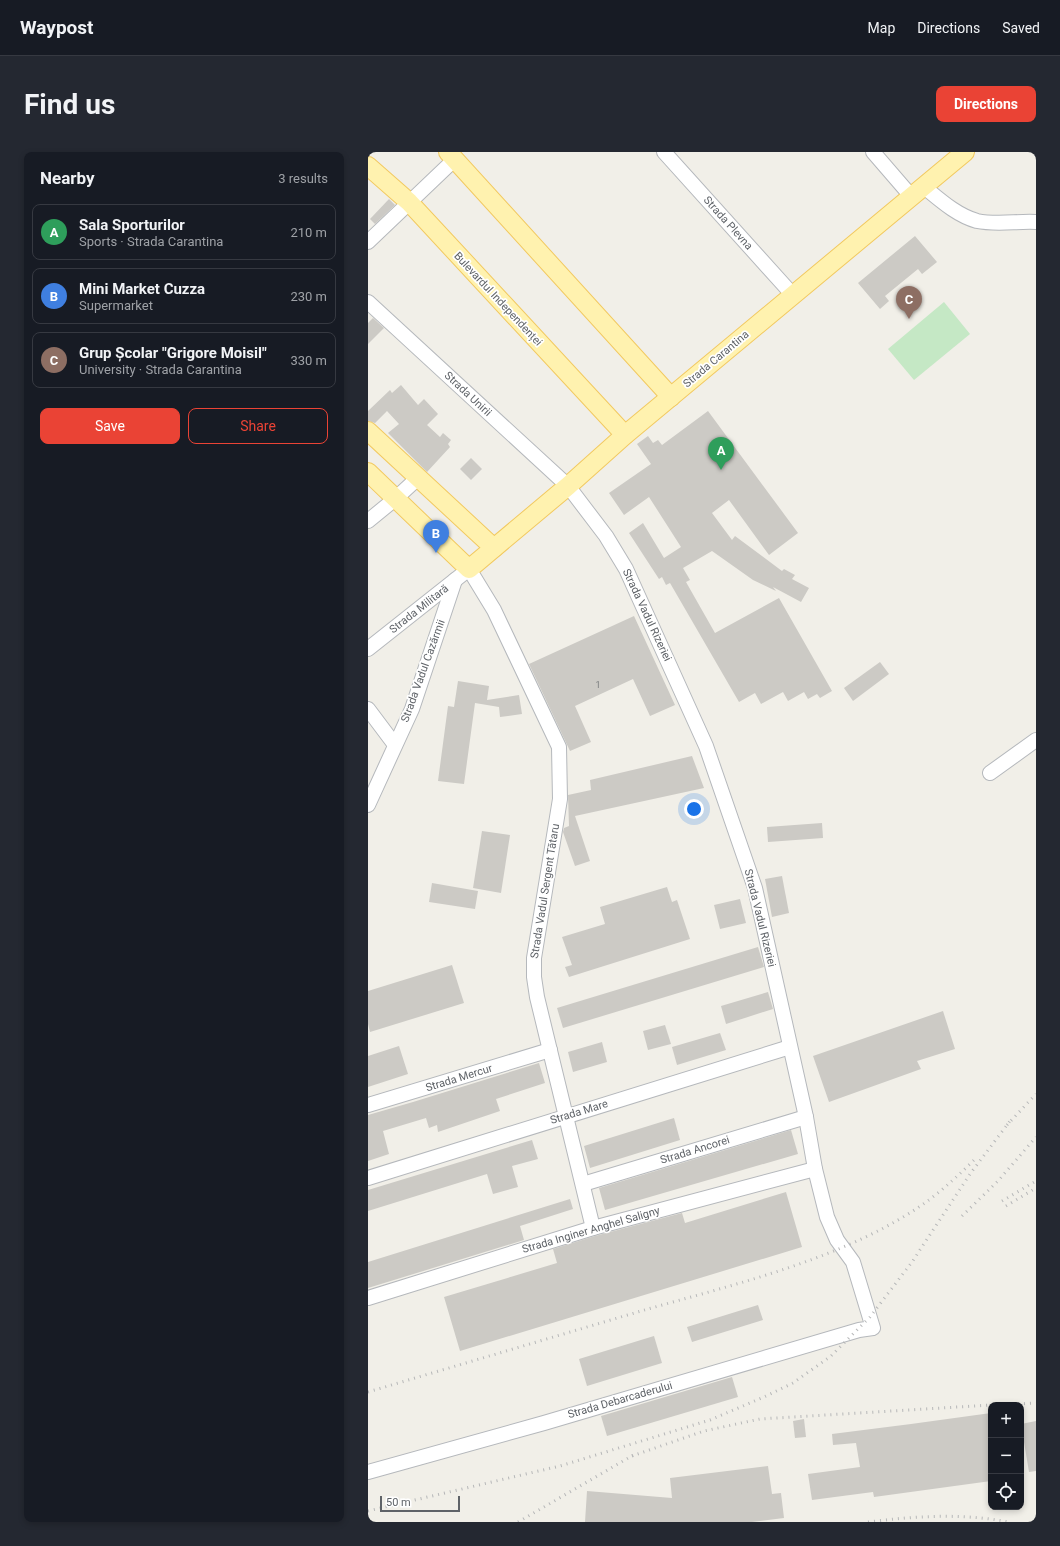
<!DOCTYPE html>
<meta charset="utf-8">
<style>
body{margin:0;font-family:Roboto,sans-serif;background:#242831;color:#f1f3f6}
.controls{position:absolute;right:12px;bottom:12px;display:grid;overflow:hidden;border-radius:8px;box-shadow:0 2px 6px #0003}
.controls button{width:36px;height:36px;display:grid;place-items:center;padding:0;border:0;border-bottom:1px solid #363941;background:#171b24;color:#f1f3f6;font:20px sans-serif}
.scale{position:absolute;left:12px;bottom:10px;width:80px;box-sizing:border-box;padding-left:4px;border:2px solid #5f6368;border-top:0;font-size:11px;line-height:14px;white-space:nowrap;color:#5f6368;-webkit-text-stroke:3px #fff;paint-order:stroke}
.you{position:absolute;left:326px;top:657px;width:14px;height:14px;margin:-10px;border:3px solid #fff;border-radius:50%;background:#1a73e8;box-shadow:0 0 0 6px #1a73e833}
.badge{display:grid;place-items:center;width:26px;height:26px;border-radius:50%;background:#ea4335;color:#fff;font-size:13px;font-weight:700}
.pin{position:absolute;translate:-50% -33px;filter:drop-shadow(0 1px 2px #0008)}
.pin::after{content:'';position:absolute;top:21px;width:14px;height:12px;background:inherit;clip-path:polygon(0 0,100% 0,50% 100%)}
.list{margin:0;padding:0;list-style:none}
h2{display:flex;justify-content:space-between;align-items:center;height:52px;margin:0;padding:0 16px;font-size:17px}
h2 small{font-size:13px;font-weight:400;color:#9ea1a6}
.list li{display:grid;grid-template-columns:26px 1fr auto;gap:12px;align-items:center;box-sizing:border-box;height:56px;margin:0 8px 8px;padding:0 8px;border:1px solid #363941;border-radius:8px}
.list b{display:block;font-size:15px;white-space:nowrap}
.list p{margin:0;font-size:13px;white-space:nowrap;color:#9ea1a6}
.list em{font-size:13px;font-style:normal;color:#9ea1a6}
.actions{display:flex;gap:8px;padding:12px 16px}
.actions a{flex:1;padding:9px 0;border:1px solid #ea4335;border-radius:8px;text-align:center;font-size:14px;color:#ea4335}
.actions .main{background:#ea4335;color:#fff}
.icon{flex:none;width:22px;height:22px;fill:none;stroke:currentColor;stroke-width:2;stroke-linecap:round;stroke-linejoin:round}
.map{position:relative;flex:none;width:668px;height:1370px;overflow:hidden;border-radius:8px}
header{display:flex;align-items:center;gap:24px;box-sizing:border-box;height:56px;padding:0 20px;background:#171b24;border-bottom:1px solid #363941}
header strong{font-size:19px}
nav{display:flex;gap:22px;margin-inline-start:auto;font-size:14px}
.intro{display:flex;align-items:center;justify-content:space-between;box-sizing:border-box;height:96px;padding:0 24px}
h1{margin:0;font-size:28px}
.button{padding:10px 18px;border-radius:8px;background:#ea4335;color:#fff;font-size:14px;font-weight:700}
main{display:flex;gap:24px;padding:0 24px}
aside{flex:1;background:#171b24;border-radius:8px;box-shadow:0 2px 6px #0003}
.map>svg:first-child{display:block}
.green{fill:#c5e8c5}
.building{fill:#cccac5}
.lines{fill:none;stroke-linecap:round;stroke-linejoin:round}
.minor-casing{stroke:#b5b8bc;stroke-width:16}
.major-casing{stroke:#f2c960;stroke-width:20}
.minor{stroke:#fff;stroke-width:14}
.major{stroke:#fff2af;stroke-width:18}
.rail{stroke:#b6b7b8;stroke-width:3;stroke-dasharray:1 5;stroke-linecap:butt}
.labels{text-anchor:middle;dominant-baseline:central;stroke-width:3.5;stroke-linejoin:round;paint-order:stroke}
.number-label{font-size:9px;fill:#7a7d7f}
.street-label{font-size:11px;fill:#5f6368;stroke:#fff}
</style>
<header>
<strong>Waypost</strong>
<nav><a>Map</a><a>Directions</a><a>Saved</a></nav>
</header>
<div class="intro"><h1>Find us</h1><a class="button">Directions</a></div>
<main>
<aside>
<h2>Nearby<small>3 results</small></h2>
<ul class="list">
<li><span class="badge" style="background:#2e9e5b">A</span><div><b>Sala Sporturilor</b><p>Sports · Strada Carantina</p></div><em>210 m</em></li>
<li><span class="badge" style="background:#3f7fe0">B</span><div><b>Mini Market Cuzza</b><p>Supermarket</p></div><em>230 m</em></li>
<li><span class="badge" style="background:#8d6e63">C</span><div><b>Grup Școlar &quot;Grigore Moisil&quot;</b><p>University · Strada Carantina</p></div><em>330 m</em></li>
</ul>
<div class="actions"><a class="main">Save</a><a>Share</a></div>
</aside>
<div class="map">
<svg width="668" height="1370" viewBox="0 0 668 1370">
<rect width="100%" height="100%" fill="#f1efe8"/>
<!-- green -->
<polygon class="green" points="576,150 602,182 546,228 520,197"/>
<!-- building -->
<g class="building">
<polygon points="21,47 27,53 7,72 2,67"/>
<polygon points="547,84 569,110 554,122 550,117 517,144 521,149 512,157 490,131"/>
<polygon points="5,166 16,176 0,192 0,171"/>
<polygon points="33,233 50,253 56,247 70,262 59,273 72,285 75,281 83,288 80,292 82,295 59,320 20,281 31,272 19,259 7,271 0,269 0,259 22,238 24,241"/>
<polygon points="340,259 430,381 401,403 361,348 344,361 364,388 367,384 414,419 416,417 427,423 424,427 441,436 433,450 405,435 408,439 385,428 344,399 315,416 322,428 318,430 347,481 411,446 464,539 452,546 449,542 440,547 436,540 420,549 415,540 393,552 387,541 371,550 302,431 298,433 294,425 291,427 261,381 275,371 296,406 313,395 281,345 256,363 241,341 283,312 269,292 280,284 285,291 290,288 294,293"/>
<polygon points="103,306 114,317 103,328 92,317"/>
<polygon points="266,464 307,553 282,564 265,527 207,554 223,590 202,599 161,512"/>
<polygon points="512,510 521,522 485,549 476,536"/>
<polygon points="90,529 121,534 119,548 151,543 154,562 132,565 131,555 107,551 96,632 70,629 80,554 86,555"/>
<polygon points="324,604 336,636 207,664 222,709 207,714 195,680 196,676 201,674 200,643 223,638 222,628"/>
<polygon points="454,671 455,686 400,690 399,675"/>
<polygon points="114,679 142,683 133,741 105,736"/>
<polygon points="414,724 421,761 404,765 397,727"/>
<polygon points="64,731 110,739 107,757 61,750"/>
<polygon points="299,735 304,750 309,748 322,787 201,825 197,815 204,813 194,785 237,772 232,755"/>
<polygon points="372,747 378,771 352,777 346,753"/>
<polygon points="390,795 396,815 195,876 189,856"/>
<polygon points="84,813 96,851 2,880 0,872 0,839"/>
<polygon points="400,840 405,857 358,872 353,854"/>
<polygon points="575,859 587,897 549,909 553,917 461,950 445,904"/>
<polygon points="297,873 303,892 280,898 275,879"/>
<polygon points="352,881 358,898 309,913 304,895"/>
<polygon points="234,890 239,910 205,920 200,900"/>
<polygon points="31,894 40,922 0,935 0,904"/>
<polygon points="171,911 177,931 128,947 132,959 70,980 69,973 61,976 58,966 15,979 21,1002 0,1009 0,963 45,950"/>
<polygon points="306,966 312,988 222,1016 216,994"/>
<polygon points="423,978 430,1002 237,1058 231,1036"/>
<polygon points="164,988 170,1007 144,1014 150,1035 125,1042 119,1022 0,1059 0,1038"/>
<polygon points="418,1040 434,1095 92,1199 76,1145 189,1111 185,1097 227,1084 314,1061 317,1071"/>
<polygon points="202,1047 205,1057 152,1074 156,1088 0,1136 0,1110"/>
<polygon points="390,1153 395,1168 324,1190 319,1175"/>
<polygon points="286,1184 294,1211 219,1234 211,1207"/>
<polygon points="364,1225 370,1245 239,1284 233,1264"/>
<polygon points="623,1261 623,1329 506,1345 505,1340 444,1348 440,1322 492,1315 488,1291 465,1293 464,1282 543,1272"/>
<polygon points="436,1267 438,1285 427,1286 425,1269"/>
<polygon points="668,1269 668,1319 661,1320 653,1272"/>
<polygon points="400,1314 404,1342 413,1341 416,1366 384,1370 217,1370 219,1339 304,1346 302,1326"/>
</g>
<g class="lines">
<!-- minor casing -->
<g class="minor-casing">
<g id="minor">
<polyline points="296,0 424,142"/>
<polyline points="505,0 543,44"/>
<path d="M555,34C571,47 588,63 609,69C628,73 649,69 668,70"/>
<polyline points="0,90 87,7"/>
<polyline points="0,150 200,334 238,384 258,417 338,594 387,736 438,965 447,1017 459,1065 469,1088 485,1110 505,1176 491,1178 176,1271 0,1320"/>
<polyline points="0,369 27,347 51,325"/>
<polyline points="0,497 101,417 126,458 191,595 192,647 166,806 166,825 169,845 225,1076"/>
<polyline points="0,557 27,593"/>
<polyline points="622,621 668,588"/>
<polyline points="0,653 44,557 87,428"/>
<polyline points="0,953 182,898"/>
<polyline points="0,1026 422,895"/>
<polyline points="215,1032 438,965"/>
<polyline points="0,1146 225,1076 447,1017"/>
</g>
</g>
<!-- major casing -->
<g class="major-casing">
<g id="major">
<polyline points="80,0 303,245"/>
<polyline points="0,14 41,50 257,283"/>
<polyline points="0,279 126,396"/>
<polyline points="0,320 101,417 200,334 257,283 597,0"/>
</g>
</g>
<!-- minor -->
<use href="#minor" class="minor"/>
<!-- major -->
<use href="#major" class="major"/>
<!-- rail -->
<g class="rail">
<polyline points="639,973 668,942"/>
<polyline points="634,1049 668,1029"/>
<polyline points="638,1054 668,1036"/>
<polyline points="594,1064 630,1029 668,985"/>
<path d="M0,1240C91,1213 182,1186 273,1159C367,1132 481,1106 561,1048C578,1035 593,1021 608,1006"/>
<polyline points="632,1253 668,1251"/>
<polyline points="264,1304 336,1279 392,1267 623,1253"/>
<polyline points="0,1359 192,1314 342,1268 396,1245 425,1231 463,1204 502,1165 544,1110 602,1022 642,969"/>
<polyline points="150,1370 269,1301"/>
<path d="M500,1370C548,1364 593,1361 641,1370"/>
</g>
</g>
<g class="labels">
<!-- number labels -->
<g class="number-label">
<text x="230" y="533">1</text>
</g>
<!-- street labels -->
<g class="street-label">
<text transform="translate(360 71) rotate(48)">Strada Plevna</text>
<text transform="translate(130 147) rotate(47)">Bulevardul Independenței</text>
<text transform="translate(348 207) rotate(-40)">Strada Carantina</text>
<text transform="translate(100 242) rotate(43)">Strada Unirii</text>
<text transform="translate(51 457) rotate(-38)">Strada Militară</text>
<text transform="translate(279 463) rotate(65)">Strada Vadul Rizeriei</text>
<text transform="translate(55 519) rotate(-70)">Strada Vadul Cazărmii</text>
<text transform="translate(177 739) rotate(-81)">Strada Vadul Sergent Tătaru</text>
<text transform="translate(392 766) rotate(76)">Strada Vadul Rizeriei</text>
<text transform="translate(91 926) rotate(-17)">Strada Mercur</text>
<text transform="translate(211 960) rotate(-17)">Strada Mare</text>
<text transform="translate(327 998) rotate(-17)">Strada Ancorei</text>
<text transform="translate(223 1078) rotate(-16)">Strada Inginer Anghel Saligny</text>
<text transform="translate(252 1248) rotate(-16)">Strada Debarcaderului</text>
</g>
</g>
</svg>
<div class="controls">
<button>+</button>
<button>−</button>
<button><svg class="icon" aria-label="locate" viewBox="0 0 24 24"><circle cx="12" cy="12" r="6"/><path d="M12 2v4M12 18v4M2 12h4M18 12h4"/></svg></button>
</div>
<div class="scale">50 m</div>
<div class="you"></div>
<div class="pin badge" style="left:353px;top:318px;background:#2e9e5b">A</div>
<div class="pin badge" style="left:68px;top:401px;background:#3f7fe0">B</div>
<div class="pin badge" style="left:541px;top:167px;background:#8d6e63">C</div>
</div>
</main>
